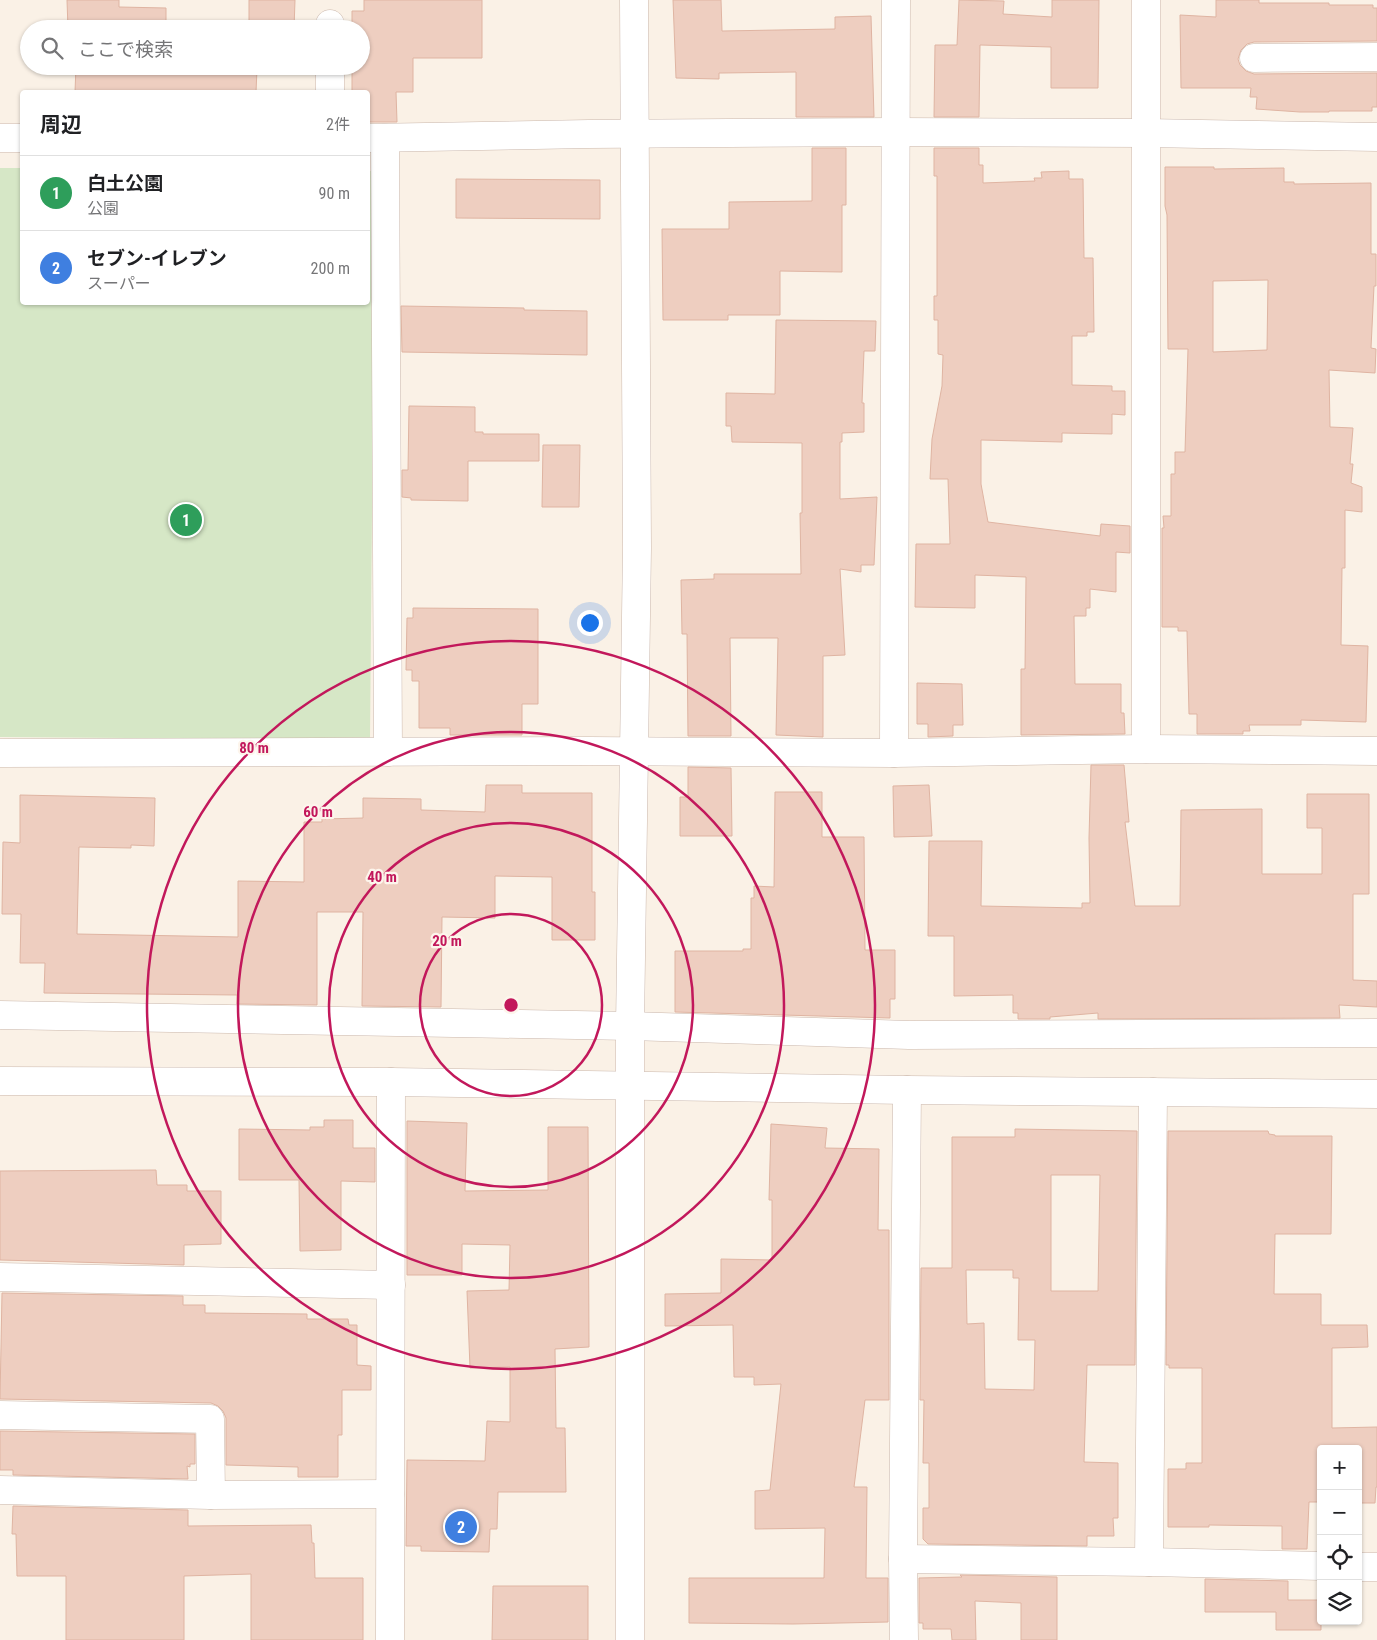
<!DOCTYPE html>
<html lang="ja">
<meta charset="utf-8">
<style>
body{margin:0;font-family:"Roboto Condensed","Noto Sans JP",sans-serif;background:#f2f2f2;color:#202124}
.controls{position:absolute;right:15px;bottom:15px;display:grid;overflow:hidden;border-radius:5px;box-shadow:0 1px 4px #0004}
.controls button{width:45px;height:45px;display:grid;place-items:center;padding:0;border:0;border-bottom:1px solid #e0e0e0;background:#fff;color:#202124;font:25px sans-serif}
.you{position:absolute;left:589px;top:622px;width:18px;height:18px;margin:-12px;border:4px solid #fff;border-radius:50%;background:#1a73e8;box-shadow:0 0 0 8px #1a73e833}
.badge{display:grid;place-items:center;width:32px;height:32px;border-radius:50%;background:#0b8043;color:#fff;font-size:16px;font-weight:700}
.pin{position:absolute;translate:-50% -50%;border:2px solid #fff;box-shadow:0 1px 5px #0006}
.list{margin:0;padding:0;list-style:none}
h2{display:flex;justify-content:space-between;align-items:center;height:65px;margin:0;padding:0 20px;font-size:21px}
h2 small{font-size:16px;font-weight:400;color:#757577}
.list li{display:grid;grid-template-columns:32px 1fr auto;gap:15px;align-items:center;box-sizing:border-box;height:75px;padding:0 20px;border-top:1px solid #e0e0e0}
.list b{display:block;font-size:19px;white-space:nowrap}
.list p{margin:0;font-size:16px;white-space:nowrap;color:#757577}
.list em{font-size:16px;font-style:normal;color:#757577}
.icon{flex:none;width:28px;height:28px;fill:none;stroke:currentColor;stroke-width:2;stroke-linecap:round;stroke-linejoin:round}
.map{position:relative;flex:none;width:1377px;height:1640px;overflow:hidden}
.search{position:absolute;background:#fff;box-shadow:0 1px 4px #0004;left:20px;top:20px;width:350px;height:55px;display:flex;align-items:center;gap:12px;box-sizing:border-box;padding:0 18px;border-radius:28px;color:#757577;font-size:19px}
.panel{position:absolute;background:#fff;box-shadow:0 1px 4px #0004;left:20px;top:90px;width:350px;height:215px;border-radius:5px}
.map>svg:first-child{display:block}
.green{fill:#d6e7c6}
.building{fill:#eecec0;stroke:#dfb4a2;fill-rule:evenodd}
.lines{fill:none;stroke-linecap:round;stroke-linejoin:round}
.minor-casing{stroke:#cbb8ad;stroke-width:29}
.minor{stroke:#fff;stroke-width:28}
.ring{fill:none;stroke:#c2185b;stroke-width:2.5}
.centre{fill:#c2185b;stroke:#fdf5ec;stroke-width:2.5}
.ring-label{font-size:15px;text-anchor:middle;font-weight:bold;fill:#c2185b;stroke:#fdf5ec;stroke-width:4.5;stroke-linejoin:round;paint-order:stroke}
</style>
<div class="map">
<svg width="1377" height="1640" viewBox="0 0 1377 1640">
<rect width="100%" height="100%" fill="#faf1e6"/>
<!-- green -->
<polygon class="green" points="0,168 22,168 22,302 368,302 368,171 375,171 370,740 0,737"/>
<!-- building -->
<g class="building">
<polygon points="67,0 119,0 119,7 166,8 166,29 68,29"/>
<polygon points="249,0 295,0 294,29 249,29"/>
<polygon points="364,0 482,0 482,58 413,58 413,92 396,92 397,122 368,122 368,92 352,92 352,66 361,66 361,29 352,29 352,11 364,11"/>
<polygon points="673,0 721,0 722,31 835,29 835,17 871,16 874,117 796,117 796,72 722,73 719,73 719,79 676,78"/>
<polygon points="959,0 1004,1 1003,14 1052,17 1052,0 1099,0 1098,88 1051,88 1051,47 980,45 979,117 934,117 935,45 957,45"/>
<polygon points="1216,0 1259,0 1259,3 1329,3 1329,5 1373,5 1373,8 1377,8 1377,41 1254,42 1247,44 1241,50 1238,59 1240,65 1246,71 1254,74 1377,73 1377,107 1372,107 1372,111 1329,111 1329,112 1300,112 1256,109 1257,97 1250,97 1251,88 1181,88 1180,15 1216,17"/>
<polygon points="76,66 166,66 257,69 256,92 75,92"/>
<polygon points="812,148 846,148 846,205 842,205 842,272 780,271 780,315 728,315 728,320 663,320 662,229 729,229 729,202 812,201"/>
<polygon points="934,148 979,148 979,165 983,165 983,183 1035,181 1034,178 1042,178 1041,172 1069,171 1069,179 1083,179 1084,258 1093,258 1094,332 1087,332 1087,336 1072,336 1072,385 1112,386 1112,391 1125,391 1125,415 1112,414 1112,434 1062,433 1062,442 981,440 981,484 988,522 1100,536 1101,524 1130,526 1130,553 1116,552 1116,592 1090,589 1090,608 1086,608 1086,616 1074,616 1075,684 1121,684 1121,713 1124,713 1125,734 1021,735 1021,669 1025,669 1026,577 975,575 975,608 915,607 916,544 950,544 948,479 930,479 932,439 942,386 943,355 938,354 938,320 934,320 934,296 937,296 937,176 934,176"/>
<path d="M1165,167H1214V169L1284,168V182H1294V184L1371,183V254H1376V286H1374L1371,348L1376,349L1375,373L1329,370L1330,427L1353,428L1350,464H1353L1351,483L1362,487V512L1345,510V568H1342L1341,645L1368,646L1366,722L1301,720V725H1249L1250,731H1243V734H1197V714H1189L1187,631H1178V627H1162V528H1164L1163,516H1171V474H1175V452H1185L1188,349H1168L1167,215L1165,206ZM1268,280L1267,350L1213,352V281Z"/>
<polygon points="456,179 600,180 600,219 456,218"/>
<polygon points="401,306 524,308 524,310 587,311 587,355 402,352"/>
<polygon points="776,320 876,321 875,351 864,351 862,403 864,403 864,432 842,433 842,442 840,442 840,499 877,497 874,565 861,565 861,572 840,569 845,655 823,656 823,737 776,735 778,638 730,638 731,736 688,736 687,634 682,634 681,580 714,579 714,574 801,574 800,513 802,513 802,443 732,442 731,426 726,426 726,393 775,394"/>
<polygon points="409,406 475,407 475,432 483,432 483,434 539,434 539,461 468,461 468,501 411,500 411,498 402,497 402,470 408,470"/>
<polygon points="543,445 580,445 579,507 542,507"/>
<polygon points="413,608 538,609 538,704 522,704 522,735 450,735 450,728 419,728 419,681 412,681 412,670 406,670 407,618 413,618"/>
<polygon points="917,683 962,684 963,725 953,725 953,736 928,737 928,724 917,724"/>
<polygon points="1091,765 1124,765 1129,822 1125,822 1135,906 1180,906 1181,810 1262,809 1262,874 1322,874 1322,828 1307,828 1307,794 1369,794 1369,894 1353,894 1353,980 1377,981 1377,1007 1339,1005 1340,1018 1098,1019 1098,1013 1050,1017 1050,1019 1018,1019 1018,1013 1013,1013 1013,995 954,996 954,936 928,936 929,841 982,841 981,906 1082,908 1082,903 1090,903 1089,838"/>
<polygon points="688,767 731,768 732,836 680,836 680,797 688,797"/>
<polygon points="486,785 522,785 522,793 592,793 592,892 595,892 595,940 552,940 552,877 495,876 495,918 442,917 441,1007 362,1006 363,912 317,912 317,1005 237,1004 237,995 44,993 45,963 20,963 21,914 2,914 3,842 20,843 20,795 155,798 154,846 131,845 131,848 79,847 77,934 238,937 238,881 304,882 304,822 322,822 322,819 363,818 363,798 421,799 421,810 485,812"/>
<polygon points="929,785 932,836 894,837 893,786"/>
<polygon points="775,792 822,792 822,837 864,837 865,950 895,950 895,999 890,999 890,1018 675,1012 675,951 743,951 743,949 751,949 751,898 754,898 754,886 774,887"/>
<polygon points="324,1120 353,1120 353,1148 375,1148 375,1182 341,1181 341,1250 300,1251 299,1180 239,1180 239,1129 310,1130 310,1127 324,1127"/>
<polygon points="407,1121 467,1123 465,1191 548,1190 548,1127 588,1127 589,1347 555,1349 556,1428 565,1428 566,1492 498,1492 497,1529 490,1529 489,1552 421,1551 421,1546 406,1546 407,1460 485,1461 487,1421 510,1422 510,1367 470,1368 467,1291 509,1290 510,1245 462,1244 462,1275 407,1275"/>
<polygon points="771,1124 827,1128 825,1148 879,1149 878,1230 889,1230 889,1400 865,1400 854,1487 867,1487 866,1578 888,1578 888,1622 793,1624 689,1623 689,1578 824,1578 825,1528 755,1529 755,1491 770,1490 781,1384 754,1385 754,1377 734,1377 733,1325 665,1326 665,1294 721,1293 721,1259 772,1260 772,1200 769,1200"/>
<path d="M1015,1129L1137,1131L1135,1365H1087L1084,1462L1118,1463V1518H1113L1114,1536H1087V1546L928,1544L923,1539V1508H929V1463H923L924,1400H920L921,1268H952V1137H1015ZM1051,1175H1100L1098,1291H1051ZM966,1270H1013V1278H1019L1018,1340H1035L1034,1390L985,1389L984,1323L967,1324Z"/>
<polygon points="1168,1131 1268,1131 1269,1134 1275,1135 1275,1136 1332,1136 1331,1234 1275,1234 1274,1294 1321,1294 1321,1325 1367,1325 1368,1347 1332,1348 1332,1428 1377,1427 1377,1487 1376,1487 1375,1503 1358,1503 1358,1449 1321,1449 1321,1502 1309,1502 1307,1549 1282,1549 1282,1526 1209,1525 1209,1527 1168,1527 1168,1469 1186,1469 1186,1463 1202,1463 1202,1368 1169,1368 1169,1365 1166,1365"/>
<polygon points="156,1170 157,1185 187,1185 187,1191 221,1191 221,1244 184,1245 184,1265 0,1260 0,1171"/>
<polygon points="2,1293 183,1296 183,1305 205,1305 205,1313 307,1314 307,1319 348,1319 349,1325 357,1325 357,1365 371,1366 371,1390 342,1390 342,1435 338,1435 338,1477 298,1477 298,1467 226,1465 226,1418 223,1411 218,1406 211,1403 0,1399"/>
<polygon points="0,1431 195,1434 195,1464 190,1464 190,1467 187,1466 188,1479 13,1475 13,1470 0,1470"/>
<polygon points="13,1506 188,1510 188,1526 311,1525 312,1543 314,1543 315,1578 363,1578 363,1640 251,1640 251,1574 184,1576 184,1640 66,1640 66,1576 17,1576 16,1534 12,1534"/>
<polygon points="960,1575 1057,1577 1057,1640 1021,1640 1021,1603 975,1601 976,1640 952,1640 951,1629 923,1629 923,1623 919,1623 919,1578 962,1577"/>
<polygon points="1205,1579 1288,1581 1288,1600 1321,1600 1321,1630 1276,1630 1276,1612 1205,1612"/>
<polygon points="493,1586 588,1586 588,1640 492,1640"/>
</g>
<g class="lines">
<!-- minor casing -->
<g class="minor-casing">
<g id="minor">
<polyline points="330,29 330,24"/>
<polyline points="1254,58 1377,57"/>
<polyline points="330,92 330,66"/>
<polyline points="0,138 22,138"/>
<polyline points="368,138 589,134 895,132 1146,133 1377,137"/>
<polyline points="385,138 388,752"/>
<polyline points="1146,749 1146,0"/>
<polyline points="0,753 589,751 894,753 1146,749 1377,751"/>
<polyline points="894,753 896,0"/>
<polyline points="0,1015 630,1026 909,1035 1377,1033"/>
<polyline points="0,1081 391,1082 907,1090 1377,1094"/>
<polyline points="0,1277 391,1285"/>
<polyline points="0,1415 210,1419 211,1495"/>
<polyline points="0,1490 211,1495 390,1494"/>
<polyline points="903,1559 1149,1562 1321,1566"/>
<polyline points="1149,1562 1153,1092"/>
<polyline points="1358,1567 1377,1567"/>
<polyline points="390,1640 391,1082"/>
<polyline points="630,1640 630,1026 637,548 634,0"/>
<polyline points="904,1640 903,1559 907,1090"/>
</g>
</g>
<!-- minor -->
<use href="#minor" class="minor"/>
</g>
<!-- distance rings -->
<g class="ring">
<circle cx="511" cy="1005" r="91"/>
<circle cx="511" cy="1005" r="182"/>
<circle cx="511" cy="1005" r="273"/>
<circle cx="511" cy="1005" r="364"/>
</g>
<circle cx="511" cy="1005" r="8" class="centre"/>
<g class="ring-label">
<text x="254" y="753">80 m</text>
<text x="318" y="817">60 m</text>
<text x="382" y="882">40 m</text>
<text x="447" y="946">20 m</text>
</g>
</svg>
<div class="controls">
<button>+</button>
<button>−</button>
<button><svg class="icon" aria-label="locate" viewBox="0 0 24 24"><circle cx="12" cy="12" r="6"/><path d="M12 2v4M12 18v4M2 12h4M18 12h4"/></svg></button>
<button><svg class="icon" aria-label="layers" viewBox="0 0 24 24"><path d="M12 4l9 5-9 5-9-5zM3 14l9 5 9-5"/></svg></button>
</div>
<div class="you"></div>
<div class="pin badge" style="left:186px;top:520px;background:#2e9e5b">1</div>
<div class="pin badge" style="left:461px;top:1527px;background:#3f7fe0">2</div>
<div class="search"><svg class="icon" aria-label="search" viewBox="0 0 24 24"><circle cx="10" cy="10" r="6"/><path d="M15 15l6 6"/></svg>ここで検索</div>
<section class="panel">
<h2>周辺<small>2件</small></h2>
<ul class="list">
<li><span class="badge" style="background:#2e9e5b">1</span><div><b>白土公園</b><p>公園</p></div><em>90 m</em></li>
<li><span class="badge" style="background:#3f7fe0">2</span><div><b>セブン-イレブン</b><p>スーパー</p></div><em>200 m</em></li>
</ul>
</section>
</div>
